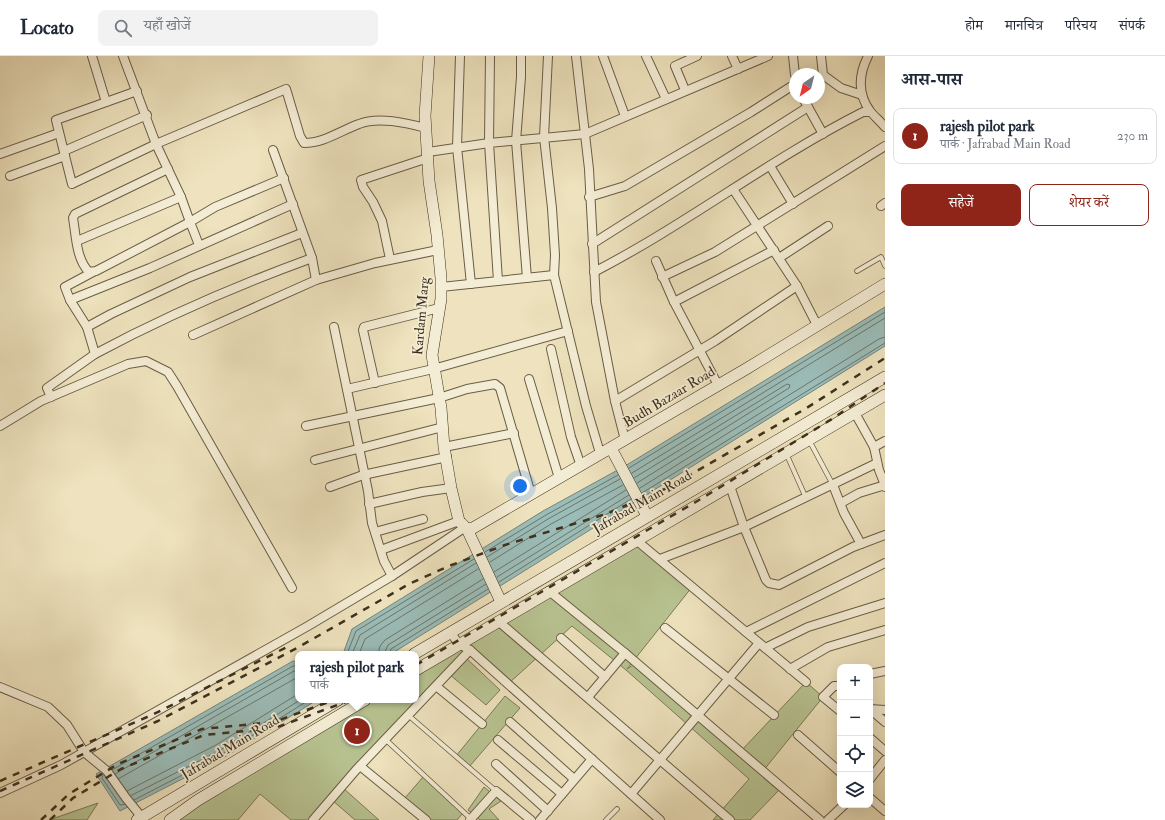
<!DOCTYPE html>
<html lang="hi">
<meta charset="utf-8">
<style>
body{margin:0;font-family:"IM FELL Double Pica","Noto Serif Devanagari",serif;background:#f2f2f3;color:#1f2937}
.controls{position:absolute;right:12px;bottom:12px;display:grid;overflow:hidden;border-radius:8px;box-shadow:0 4px 16px #0002}
.controls button{width:36px;height:36px;display:grid;place-items:center;padding:0;border:0;border-bottom:1px solid #e0e1e3;background:#fff;color:#1f2937;font:20px sans-serif}
.compass{position:absolute;left:789px;top:12px;width:36px;height:36px;border-radius:50%;background:#fff;box-shadow:0 4px 16px #0002;rotate:215deg}
.you{position:absolute;left:520px;top:430px;width:14px;height:14px;margin:-10px;border:3px solid #fff;border-radius:50%;background:#1a73e8;box-shadow:0 0 0 6px #1a73e833}
.badge{display:grid;place-items:center;width:26px;height:26px;border-radius:50%;background:#8f2418;color:#fff;font-size:13px;font-weight:700}
.pin{position:absolute;translate:-50% -50%;border:2px solid #fff;box-shadow:0 1px 4px #0006}
.popup{position:absolute;left:295px;top:595px;width:124px;height:52px;box-sizing:border-box;display:grid;place-content:center;border-radius:8px;background:#fff;filter:drop-shadow(0 1px 3px #0005);font-size:13px;white-space:nowrap;color:#747a83}
.popup b{font-size:15px;color:#1f2937}
.popup::after{content:'';position:absolute;left:50%;top:100%;margin-left:-8px;border:8px solid transparent;border-top-color:#fff}
.list{margin:0;padding:0;list-style:none}
h2{display:flex;justify-content:space-between;align-items:center;height:52px;margin:0;padding:0 16px;font-size:17px}
h2 small{font-size:13px;font-weight:400;color:#747a83}
.list li{display:grid;grid-template-columns:26px 1fr auto;gap:12px;align-items:center;box-sizing:border-box;height:56px;margin:0 8px 8px;padding:0 8px;border:1px solid #e0e1e3;border-radius:8px}
.list b{display:block;font-size:15px;white-space:nowrap}
.list p{margin:0;font-size:13px;white-space:nowrap;color:#747a83}
.list em{font-size:13px;font-style:normal;color:#747a83}
.actions{display:flex;gap:8px;padding:12px 16px}
.actions a{flex:1;padding:9px 0;border:1px solid #8f2418;border-radius:8px;text-align:center;font-size:14px;color:#8f2418}
.actions .main{background:#8f2418;color:#fff}
.icon{flex:none;width:22px;height:22px;fill:none;stroke:currentColor;stroke-width:2;stroke-linecap:round;stroke-linejoin:round}
.map{position:relative;flex:none;width:885px;height:764px;overflow:hidden}
header{display:flex;align-items:center;gap:24px;box-sizing:border-box;height:56px;padding:0 20px;background:#fff;border-bottom:1px solid #e0e1e3}
header strong{font-size:19px}
nav{display:flex;gap:22px;margin-inline-start:auto;font-size:14px}
.search{width:280px;height:36px;background:#f2f2f3;display:flex;align-items:center;gap:10px;box-sizing:border-box;padding:0 14px;border-radius:8px;color:#747a83;font-size:15px}
main{display:flex}
aside{flex:1;background:#fff}
.map>svg:first-child{display:block}
.green{fill:#b8c492;stroke:#7b7a58}
.water{fill:#9bbdb9;stroke:#76857b}
.lines{fill:none;stroke-linecap:round;stroke-linejoin:round}
.shore{stroke:#6c766b;stroke-width:1}
.lane-casing{stroke:#6a5d45;stroke-width:5.5}
.street-casing{stroke:#6a5d45;stroke-width:10}
.secondary-casing{stroke:#3e301d;stroke-width:12}
.lane{stroke:#f4edd5;stroke-width:4}
.street{stroke:#f4edd5;stroke-width:8}
.secondary{stroke:#f4edd5;stroke-width:11}
.rail{stroke:#3e301d;stroke-width:2.5;stroke-dasharray:7 7;stroke-linecap:butt}
.labels{text-anchor:middle;dominant-baseline:central;stroke-width:3.5;stroke-linejoin:round;paint-order:stroke}
.street-label{font-size:14px;fill:#3e301d;stroke:#f4edd5}
</style>
<header>
<strong>Locato</strong>
<div class="search"><svg class="icon" aria-label="search" viewBox="0 0 24 24"><circle cx="10" cy="10" r="6"/><path d="M15 15l6 6"/></svg>यहाँ खोजें</div>
<nav><a>होम</a><a>मानचित्र</a><a>परिचय</a><a>संपर्क</a></nav>
</header>
<main>
<div class="map">
<svg width="885" height="764" viewBox="0 0 885 764">
<rect width="100%" height="100%" fill="#eee3be"/>
<filter id="stains"><feTurbulence type="fractalNoise" baseFrequency=".005" numOctaves="4"/><feColorMatrix values="0 0 0 0 .2 0 0 0 0 .09 0 0 0 0 .02 0 0 0 .5 -.17"/></filter>
<radialGradient id="worn" r=".72"><stop offset=".6" stop-color="#630" stop-opacity="0"/><stop offset="1" stop-color="#630" stop-opacity=".3"/></radialGradient>
<!-- green -->
<g class="green">
<polygon points="636,484 692,531 627,613 636,607 740,696 806,626 823,641 763,715 782,731 750,764 713,764 749,723 626,614 572,570 508,628 470,595 465,601 500,634 486,649 449,618 343,732 379,764 355,764 332,744 314,764 291,764 260,738 238,764 174,764 368,644 416,644 416,614"/>
<polygon points="505,640 520,652 469,711 456,700"/>
<polygon points="423,721 463,757 457,764 430,764 405,742"/>
<polygon points="484,731 501,745 489,753 499,764 480,764 468,754"/>
<polygon points="98,747 87,764 49,764"/>
</g>
<!-- water -->
<g class="water">
<polygon points="885,251 885,290 391,598 343,598 352,573 543,455 625,410"/>
<polygon points="293,605 298,606 298,644 317,644 223,702 120,755 96,718"/>
</g>
<g class="lines">
<!-- shore -->
<g class="shore">
<polyline points="629,412 885,256"/>
<polyline points="632,417 885,262"/>
<polyline points="634,422 787,328 790,329 789,332 637,427"/>
<polyline points="640,432 879,283 885,281"/>
<polyline points="642,437 885,287"/>
<polyline points="485,496 546,459 618,419"/>
<polyline points="487,501 548,463 620,423"/>
<polyline points="490,506 551,468 623,429"/>
<polyline points="494,516 626,434"/>
<polyline points="497,521 629,439"/>
<polyline points="499,526 631,443"/>
<polyline points="347,598 356,575 474,503"/>
<polyline points="352,598 360,579 476,507"/>
<polyline points="359,598 365,583 478,513"/>
<polyline points="378,598 380,590 385,584 483,523"/>
<polyline points="384,598 388,589 486,528"/>
<polyline points="389,598 391,593 488,533"/>
<polyline points="112,714 293,610 298,610"/>
<polyline points="115,718 294,615 298,615"/>
<polyline points="103,719 102,722 120,749 125,748"/>
<polyline points="118,723 298,621"/>
<polyline points="127,735 216,689 298,638"/>
<polyline points="130,740 219,695 300,644"/>
<polyline points="134,744 221,699 309,644"/>
</g>
<!-- lane casing -->
<g class="lane-casing">
<g id="lane">
<polyline points="857,215 881,201 885,210"/>
<polyline points="809,384 833,429"/>
<polyline points="786,397 806,442"/>
<polyline points="408,659 496,735"/>
<polyline points="385,683 471,763"/>
<polyline points="606,764 617,753"/>
</g>
</g>
<!-- street casing -->
<g class="street-casing">
<g id="street">
<polyline points="92,0 106,46"/>
<polyline points="123,0 156,88 181,141 190,166 215,151 284,122"/>
<polyline points="460,0 457,91 471,228"/>
<polyline points="521,0 521,21 516,85 527,222"/>
<polyline points="548,0 544,81 552,152 555,199 554,219 586,350 600,397"/>
<polyline points="576,0 589,113 596,246 615,345 625,384"/>
<polyline points="603,0 625,60"/>
<polyline points="646,0 666,43"/>
<polyline points="732,0 738,13"/>
<polyline points="793,0 795,19"/>
<polyline points="821,0 823,19 841,32 862,39"/>
<path d="M868,0C859,18 857,37 870,55C874,60 880,65 885,71"/>
<polyline points="685,34 675,10 697,0"/>
<path d="M137,35L56,64L72,128L156,88L286,33L300,80L304,87C324,87 340,75 359,68C378,60 406,67 426,72"/>
<polyline points="803,42 823,78"/>
<polyline points="273,94 312,202 316,224"/>
<polyline points="64,95 147,59"/>
<polyline points="428,96 489,87 490,0"/>
<polyline points="0,98 59,77"/>
<polyline points="770,110 793,148"/>
<path d="M168,113L75,158L73,162C76,179 76,203 89,216L96,215L190,166L199,189"/>
<polyline points="10,120 65,100"/>
<polyline points="733,133 797,230 817,269"/>
<polyline points="589,141 625,130 751,56 795,28"/>
<polyline points="881,150 885,147"/>
<polyline points="77,185 181,141"/>
<polyline points="592,188 808,51"/>
<polyline points="779,202 828,170"/>
<polyline points="390,203 382,165 373,146 363,131 361,124 428,102"/>
<polyline points="656,205 674,246 718,329"/>
<path d="M594,216C687,168 770,103 863,56H870"/>
<polyline points="662,221 715,196 885,90"/>
<polyline points="498,225 489,87 585,78 768,0"/>
<polyline points="441,231 554,219"/>
<polyline points="70,244 150,212 293,148"/>
<polyline points="674,246 774,194"/>
<polyline points="87,271 111,258 190,221 302,177"/>
<polyline points="334,271 368,435 372,467 384,505 392,520"/>
<polyline points="193,279 316,224 375,207 438,194"/>
<polyline points="551,293 571,381 581,410"/>
<path d="M95,298C164,261 238,229 312,202"/>
<polyline points="529,323 559,422"/>
<polyline points="375,327 363,274 364,271 439,252"/>
<polyline points="347,333 433,313 568,275"/>
<polyline points="51,341 47,332 95,298 87,271 70,244 65,231 93,216"/>
<polyline points="615,345 715,285 797,230"/>
<polyline points="855,357 874,391 879,414 885,429"/>
<polyline points="0,370 41,345 128,308 146,305 168,316 177,330 292,532"/>
<polyline points="306,370 439,342 467,333 495,328 500,332 531,438"/>
<polyline points="444,391 514,377"/>
<polyline points="874,391 885,385"/>
<polyline points="315,404 443,371"/>
<polyline points="833,429 844,457 861,488"/>
<polyline points="730,430 744,471 766,524 769,527 779,529 853,491 885,479"/>
<polyline points="330,431 363,419 447,401"/>
<polyline points="841,447 859,437 885,429 885,431"/>
<polyline points="369,448 422,436 451,432"/>
<polyline points="375,476 423,463"/>
<polyline points="636,484 806,626"/>
<polyline points="381,494 459,465"/>
<polyline points="660,503 744,471 877,407"/>
<polyline points="549,535 625,597 820,764"/>
<polyline points="498,565 730,764"/>
<polyline points="665,572 774,659"/>
<polyline points="450,576 459,588 470,594 660,764"/>
<polyline points="746,576 885,507"/>
<polyline points="561,582 605,621"/>
<polyline points="765,592 808,571 885,547"/>
<polyline points="790,613 828,591 885,574"/>
<polyline points="870,618 885,615"/>
<polyline points="436,630 482,668"/>
<polyline points="840,630 834,630 823,641 840,655"/>
<polyline points="0,631 48,651 67,669 84,696 107,715 126,742 144,764"/>
<polyline points="588,641 625,597"/>
<polyline points="870,653 885,666"/>
<polyline points="870,653 885,654"/>
<polyline points="510,666 574,723"/>
<polyline points="798,679 840,716"/>
<polyline points="870,682 885,695"/>
<polyline points="498,684 562,738"/>
<polyline points="496,708 548,755"/>
<polyline points="360,710 426,764"/>
<polyline points="870,723 885,704"/>
<polyline points="0,737 61,709 308,570 392,520 464,472"/>
<polyline points="631,738 759,587"/>
<polyline points="870,742 885,755"/>
<polyline points="313,764 356,714 470,594"/>
<polyline points="470,764 496,735 531,764"/>
<polyline points="540,764 592,703"/>
<polyline points="828,764 844,749"/>
</g>
</g>
<!-- secondary casing -->
<g class="secondary-casing">
<g id="secondary">
<polyline points="429,0 425,60 429,125 437,179 441,222 441,243 432,299 441,352 444,391 451,432 459,465 467,473 473,472 746,313 885,228"/>
<polyline points="611,392 647,460"/>
<polyline points="467,473 501,546"/>
<polyline points="414,598 885,321"/>
<polyline points="416,614 885,339"/>
<polyline points="137,764 338,644"/>
<polyline points="170,764 198,744 365,644"/>
</g>
</g>
<!-- lane -->
<use href="#lane" class="lane"/>
<!-- street -->
<use href="#street" class="street"/>
<!-- secondary -->
<use href="#secondary" class="secondary"/>
<!-- rail -->
<g class="rail">
<polyline points="416,609 699,444 832,363 885,327"/>
<polyline points="0,725 154,658 289,590"/>
<polyline points="0,735 158,665 297,592 409,528 449,510 505,489 606,458 667,432 805,353 885,302"/>
<polyline points="41,764 69,738 118,708 202,673 274,666 334,644"/>
<polyline points="50,764 73,742 121,713 204,679 275,672 351,644"/>
</g>
</g>
<g class="labels">
<!-- street labels -->
<g class="street-label">
<text transform="translate(421 260) rotate(-85)">Kardam Marg</text>
<text transform="translate(669 341) rotate(-31)">Budh Bazaar Road</text>
<text transform="translate(642 446) rotate(-30)">Jafrabad Main Road</text>
<text transform="translate(230 691) rotate(-31)">Jafrabad Main Road</text>
</g>
</g>
<rect width="100%" height="100%" filter="url(#stains)"/>
<rect width="100%" height="100%" fill="url(#worn)"/>
</svg>
<div class="controls">
<button>+</button>
<button>−</button>
<button><svg class="icon" aria-label="locate" viewBox="0 0 24 24"><circle cx="12" cy="12" r="6"/><path d="M12 2v4M12 18v4M2 12h4M18 12h4"/></svg></button>
<button><svg class="icon" aria-label="layers" viewBox="0 0 24 24"><path d="M12 4l9 5-9 5-9-5zM3 14l9 5 9-5"/></svg></button>
</div>
<svg class="compass" viewBox="-18 -18 36 36"><path d="M0-13l5 13h-10z" fill="#e53935"/><path d="M0 13l5-13h-10z" fill="#747a83"/></svg>
<div class="you"></div>
<div class="pin badge" style="left:357px;top:675px">1</div>
<div class="popup"><b>rajesh pilot park</b>पार्क</div>
</div>
<aside>
<h2>आस-पास<small></small></h2>
<ul class="list">
<li><span class="badge">1</span><div><b>rajesh pilot park</b><p>पार्क · Jafrabad Main Road</p></div><em>230 m</em></li>
</ul>
<div class="actions"><a class="main">सहेजें</a><a>शेयर करें</a></div>
</aside>
</main>
